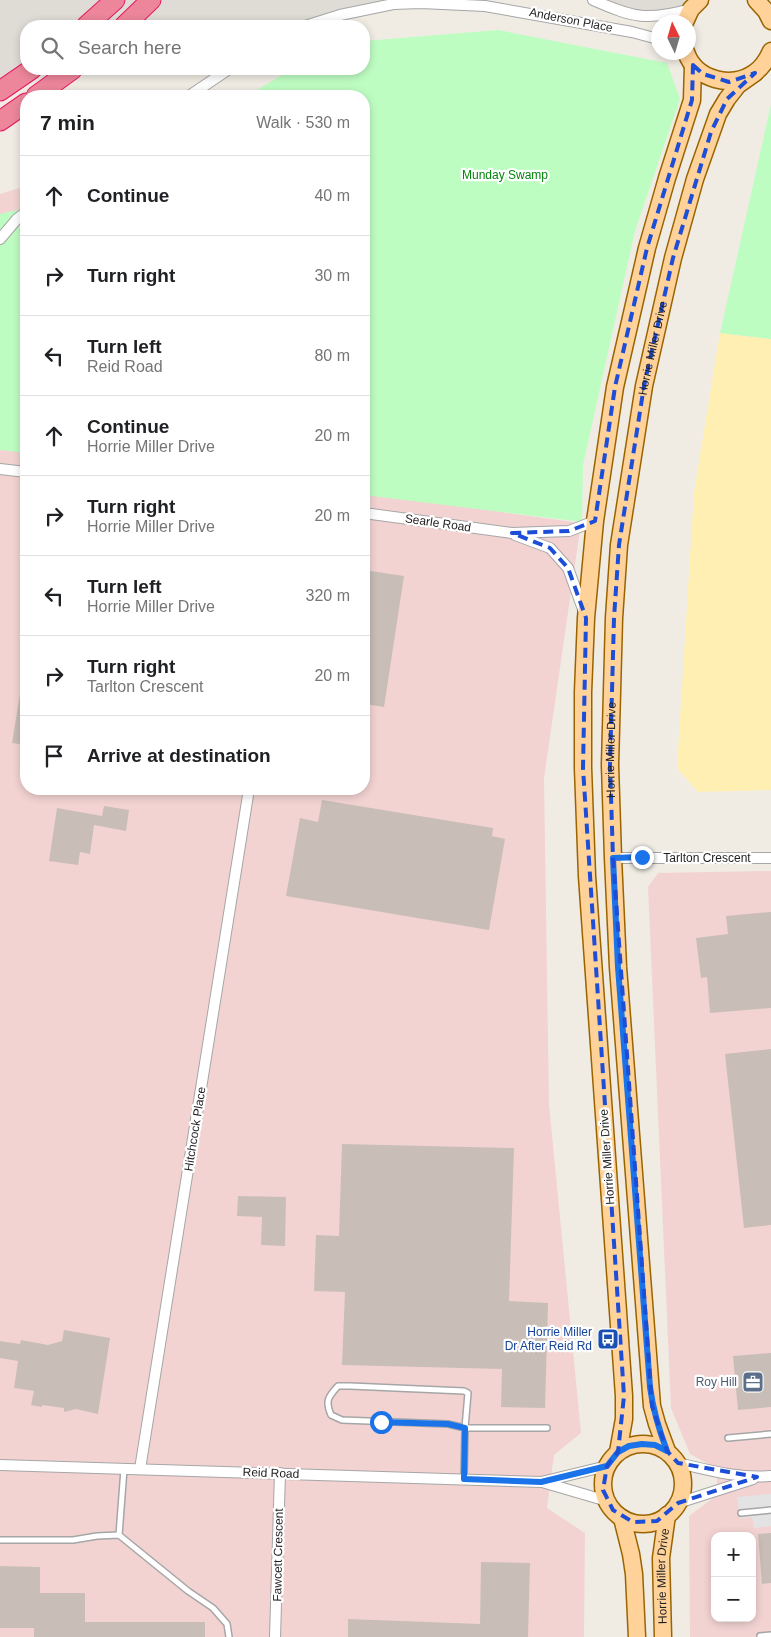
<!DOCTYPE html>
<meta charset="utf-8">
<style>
body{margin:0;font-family:Arial,sans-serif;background:#f2f2f2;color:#202124}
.controls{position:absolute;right:15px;bottom:15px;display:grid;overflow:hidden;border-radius:10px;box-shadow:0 2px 8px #0003}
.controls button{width:45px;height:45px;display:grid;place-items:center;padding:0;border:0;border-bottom:1px solid #e0e0e0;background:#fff;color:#202124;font:25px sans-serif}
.compass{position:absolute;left:651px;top:15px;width:45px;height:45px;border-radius:50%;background:#fff;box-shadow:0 2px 8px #0003;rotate:355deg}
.stop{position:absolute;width:15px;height:15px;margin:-11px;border:4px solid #1a73e8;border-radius:50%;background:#fff}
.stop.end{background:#1a73e8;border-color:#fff;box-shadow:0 1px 5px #0008}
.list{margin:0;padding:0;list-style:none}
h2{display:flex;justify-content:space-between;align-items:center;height:65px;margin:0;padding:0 20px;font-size:21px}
h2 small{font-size:16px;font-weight:400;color:#757577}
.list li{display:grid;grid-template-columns:32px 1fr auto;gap:15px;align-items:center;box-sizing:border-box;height:80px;padding:0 20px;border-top:1px solid #e0e0e0}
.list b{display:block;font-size:19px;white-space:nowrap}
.list p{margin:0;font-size:16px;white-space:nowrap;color:#757577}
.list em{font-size:16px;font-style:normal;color:#757577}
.icon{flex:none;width:28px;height:28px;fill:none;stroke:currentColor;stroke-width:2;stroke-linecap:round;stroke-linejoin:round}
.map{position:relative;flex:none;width:771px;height:1637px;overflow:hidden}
.search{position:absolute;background:#fff;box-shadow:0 2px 8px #0003;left:20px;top:20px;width:350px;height:55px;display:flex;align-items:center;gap:12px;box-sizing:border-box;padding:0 18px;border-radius:20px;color:#757577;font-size:19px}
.panel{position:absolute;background:#fff;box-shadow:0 2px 8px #0003;left:20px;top:90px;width:350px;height:705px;border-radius:20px}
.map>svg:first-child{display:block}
.commercial{fill:#f2d3d2;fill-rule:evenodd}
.airport{fill:#dfdcd6}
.sand{fill:#ffefb3}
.park{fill:#befdc2}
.parking{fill:#e3e3e3}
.building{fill:#c8beb7}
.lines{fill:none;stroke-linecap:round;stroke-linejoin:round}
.service-casing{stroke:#a6a6a6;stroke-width:8}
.minor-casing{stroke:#a6a6a6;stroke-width:12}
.primary-casing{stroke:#996400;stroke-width:19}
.motorway-casing{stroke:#e81762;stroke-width:21}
.service{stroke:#fff;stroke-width:5}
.minor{stroke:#fff;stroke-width:10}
.primary{stroke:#ffd29a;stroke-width:16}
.motorway{stroke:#ed869b;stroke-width:19}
.route{stroke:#1a73e8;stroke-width:6}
.marked{fill:none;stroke:#1d4ed8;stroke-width:4;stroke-dasharray:10 6;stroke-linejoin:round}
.labels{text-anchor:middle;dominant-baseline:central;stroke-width:4.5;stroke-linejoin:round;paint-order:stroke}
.street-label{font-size:12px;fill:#1f1f1f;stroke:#fff}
.park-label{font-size:12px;fill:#03860c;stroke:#fff}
.transit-label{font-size:12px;fill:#164399;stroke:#fff;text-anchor:end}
.service-label{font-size:12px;fill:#4e5e75;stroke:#fff;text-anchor:end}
</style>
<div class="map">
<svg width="771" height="1637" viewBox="0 0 771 1637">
<rect width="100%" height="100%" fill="#f0ece4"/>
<!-- commercial -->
<g class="commercial">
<polygon points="26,186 26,789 364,789 364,493 581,523 544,778 549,1104 581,1433 554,1455 547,1508 585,1533 584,1637 0,1637 0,194"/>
<path d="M771,871V1637H690L689,1516L717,1495V1469L690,1454L671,1408L648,887L658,873ZM715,1536H752V1618H715Z"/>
</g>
<!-- airport -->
<g class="airport">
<polygon points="0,0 415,0 304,26 26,26 26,69 0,91"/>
<polygon points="593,0 701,0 661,16"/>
</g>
<!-- sand -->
<polygon class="sand" points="720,333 771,339 771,790 698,792 677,768 694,492"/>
<!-- park -->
<g class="park">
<polygon points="498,30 667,63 680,99 635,231 583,465 582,522 364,495 364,96 247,96 292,69 364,69 364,41"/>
<polygon points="771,104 771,339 720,333"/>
<polygon points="26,208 26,453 0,450 0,214"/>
</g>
<!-- parking -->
<polygon class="parking" points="771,1494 771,1526 754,1528 752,1517 740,1518 737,1497"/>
<!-- building -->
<g class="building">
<polygon points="364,570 404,576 384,707 364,704"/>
<polygon points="21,688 26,689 26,745 12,743"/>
<polygon points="322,800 493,828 492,836 505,839 489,930 286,896 300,818 318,822"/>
<polygon points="104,806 129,810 126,831 94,825 90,854 80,852 78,865 49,861 57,808 102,816"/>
<polygon points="771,912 771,1008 710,1013 707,977 701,978 696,938 728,934 726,916"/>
<polygon points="771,1049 771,1225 744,1228 725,1054"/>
<polygon points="342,1144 514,1148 509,1301 548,1303 545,1408 501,1407 502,1369 342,1365 345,1292 314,1291 316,1235 339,1236"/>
<polygon points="238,1196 286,1197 285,1246 261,1245 262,1217 237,1216"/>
<polygon points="64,1330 110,1338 98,1414 76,1409 64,1412 64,1408 42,1405 42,1407 31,1405 34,1391 14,1388 18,1361 0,1358 0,1341 20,1344 21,1340 48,1345 62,1341"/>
<polygon points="771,1353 771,1407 738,1410 733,1356"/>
<polygon points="771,1533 771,1583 762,1584 758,1534"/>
<polygon points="481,1562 530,1563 528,1637 348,1637 348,1619 480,1624"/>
<polygon points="0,1566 40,1567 40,1593 85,1593 85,1622 205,1622 205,1637 34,1637 34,1628 0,1628"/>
</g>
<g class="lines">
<!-- service casing -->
<g class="service-casing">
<g id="service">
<polyline points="728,1438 771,1434"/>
<path d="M464,1479L465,1428L468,1393L464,1391L350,1386H338C328,1397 325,1401 331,1415L342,1420L448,1424L465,1428H547"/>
<polyline points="741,1513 771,1510"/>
<polyline points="119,1535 124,1469"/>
<polyline points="0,1540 73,1540 97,1536 119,1535 188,1591 213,1608 227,1624 229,1637"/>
<polyline points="760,1636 771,1635"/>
</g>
</g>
<!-- minor casing -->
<g class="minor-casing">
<g id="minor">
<path d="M593,0C634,18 647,21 691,9"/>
<polyline points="393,4 421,3 485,6 632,32 658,39"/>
<polyline points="305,26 340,15 398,3"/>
<polyline points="189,96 229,69"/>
<polyline points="0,239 17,219 26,212"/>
<polyline points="0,469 26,472"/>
<polyline points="364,513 512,533 569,531 595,521"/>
<polyline points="515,535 550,548 568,568 584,612"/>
<polyline points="613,858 771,858"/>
<path d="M678,1463C708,1470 740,1479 771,1476"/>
<polyline points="0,1465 541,1482 607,1466"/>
<polyline points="140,1469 249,789"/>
<polyline points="542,1482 607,1501"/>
<polyline points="678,1503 753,1479"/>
<polyline points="275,1637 280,1473"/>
</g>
</g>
<!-- primary casing -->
<g class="primary-casing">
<g id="primary">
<polyline points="756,0 766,11 771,21"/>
<polyline points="685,22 691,9 700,0"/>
<path d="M686,52C695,80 732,89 754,73C762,68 767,60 771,51"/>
<circle cx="643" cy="1484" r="40"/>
<path id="s1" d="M667,1451L657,1424L652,1406L618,967L613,858L610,765L614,618L619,545L644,386L673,258L695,179L718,114L727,99L738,85L755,73"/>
<polyline points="618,1452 624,1419 624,1396 587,876 583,768 583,692 586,618 595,521 615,387 647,248 667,178 692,100 693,65"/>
<polyline points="622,1518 631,1554 634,1574 637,1637"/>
<path id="s2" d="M663,1637L661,1558L667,1515"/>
</g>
</g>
<!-- motorway casing -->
<g class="motorway-casing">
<g id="motorway">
<polyline points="86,26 115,0"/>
<polyline points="124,26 151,0"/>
<polyline points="0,91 32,69"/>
<polyline points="36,96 73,69"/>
<polyline points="0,121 26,103"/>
</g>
</g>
<!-- service -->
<use href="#service" class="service"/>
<!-- minor -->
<use href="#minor" class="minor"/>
<!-- primary -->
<use href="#primary" class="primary"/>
<!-- motorway -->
<use href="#motorway" class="motorway"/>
</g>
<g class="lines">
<!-- route -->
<path class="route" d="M381,1422L448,1424L465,1428L464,1479L541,1482L607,1466L618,1452L629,1446L642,1444L655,1445L667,1451C659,1430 653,1410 650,1387L618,967L613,858L642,857"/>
</g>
<!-- marked area -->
<path class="marked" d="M693,65L703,74L729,82L755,73L727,99L711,132L673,258L644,386L619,545L614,618L610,765L613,858L652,1406L667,1451L678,1463L757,1477L678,1503L657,1521L633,1522L613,1510L603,1490L607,1466L618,1452L624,1396L583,768L586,618L568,568L550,548L512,533L569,531L595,521L615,387L647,248L692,100Z"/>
<!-- icons -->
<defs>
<g id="bus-square" transform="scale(1.125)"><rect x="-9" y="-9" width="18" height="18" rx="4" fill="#1a4fb4" stroke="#fff"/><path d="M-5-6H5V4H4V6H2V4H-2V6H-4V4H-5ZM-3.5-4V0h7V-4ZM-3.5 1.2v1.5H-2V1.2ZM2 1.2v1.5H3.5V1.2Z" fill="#fff"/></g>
<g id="office-square" transform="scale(1.125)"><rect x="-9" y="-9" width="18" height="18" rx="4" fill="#5c6f8a" stroke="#fff"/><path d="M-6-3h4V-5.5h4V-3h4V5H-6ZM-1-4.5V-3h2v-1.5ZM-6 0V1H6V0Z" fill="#fff"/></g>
</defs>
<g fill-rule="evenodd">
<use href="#bus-square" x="608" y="1339"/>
<use href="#office-square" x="753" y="1382"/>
</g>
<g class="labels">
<!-- street labels -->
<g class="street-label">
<text transform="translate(571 20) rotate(11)">Anderson Place</text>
<text stroke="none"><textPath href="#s1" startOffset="1110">Horrie Miller Drive</textPath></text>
<text transform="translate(438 523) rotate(8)">Searle Road</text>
<text stroke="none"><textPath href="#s1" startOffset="705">Horrie Miller Drive</textPath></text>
<text x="707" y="858">Tarlton Crescent</text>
<text transform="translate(195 1129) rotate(-81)">Hitchcock Place</text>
<text transform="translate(607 1157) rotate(-94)">Horrie Miller Drive</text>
<text transform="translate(271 1473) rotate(2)">Reid Road</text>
<text transform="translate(278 1555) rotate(-89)">Fawcett Crescent</text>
<text stroke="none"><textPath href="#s2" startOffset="61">Horrie Miller Drive</textPath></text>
</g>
<!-- park labels -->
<g class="park-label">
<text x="505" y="175">Munday Swamp</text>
</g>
<!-- transit labels -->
<g class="transit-label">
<text x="592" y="1332">Horrie Miller<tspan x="592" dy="14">Dr After Reid Rd</tspan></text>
</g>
<!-- service labels -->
<g class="service-label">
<text x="737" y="1382">Roy Hill</text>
</g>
</g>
</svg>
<div class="controls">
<button>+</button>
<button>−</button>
</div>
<svg class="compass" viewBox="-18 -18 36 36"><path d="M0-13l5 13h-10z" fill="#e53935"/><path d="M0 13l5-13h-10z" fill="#757577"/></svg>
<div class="stop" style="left:381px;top:1422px"></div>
<div class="stop end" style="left:642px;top:857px"></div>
<div class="search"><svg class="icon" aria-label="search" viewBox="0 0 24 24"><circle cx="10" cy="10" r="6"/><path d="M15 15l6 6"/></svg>Search here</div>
<section class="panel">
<h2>7 min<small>Walk · 530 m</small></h2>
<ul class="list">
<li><svg class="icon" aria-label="ahead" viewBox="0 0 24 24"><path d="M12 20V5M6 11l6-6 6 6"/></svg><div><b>Continue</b></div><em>40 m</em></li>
<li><svg class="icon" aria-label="right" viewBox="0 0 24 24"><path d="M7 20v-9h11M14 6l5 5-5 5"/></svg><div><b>Turn right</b></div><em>30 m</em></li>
<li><svg class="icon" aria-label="left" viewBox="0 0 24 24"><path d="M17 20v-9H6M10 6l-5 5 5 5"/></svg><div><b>Turn left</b><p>Reid Road</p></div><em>80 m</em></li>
<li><svg class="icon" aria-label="ahead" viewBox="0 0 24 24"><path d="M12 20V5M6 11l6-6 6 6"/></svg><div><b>Continue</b><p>Horrie Miller Drive</p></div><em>20 m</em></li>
<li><svg class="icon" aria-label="right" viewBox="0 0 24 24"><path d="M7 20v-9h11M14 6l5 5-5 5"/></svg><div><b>Turn right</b><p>Horrie Miller Drive</p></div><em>20 m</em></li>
<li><svg class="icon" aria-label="left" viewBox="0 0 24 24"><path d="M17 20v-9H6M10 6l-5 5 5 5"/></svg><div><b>Turn left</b><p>Horrie Miller Drive</p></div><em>320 m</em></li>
<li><svg class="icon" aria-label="right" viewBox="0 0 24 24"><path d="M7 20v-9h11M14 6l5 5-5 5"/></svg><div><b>Turn right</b><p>Tarlton Crescent</p></div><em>20 m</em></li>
<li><svg class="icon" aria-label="arrive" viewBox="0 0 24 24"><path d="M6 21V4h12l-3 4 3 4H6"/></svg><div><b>Arrive at destination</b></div></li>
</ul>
</section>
</div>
